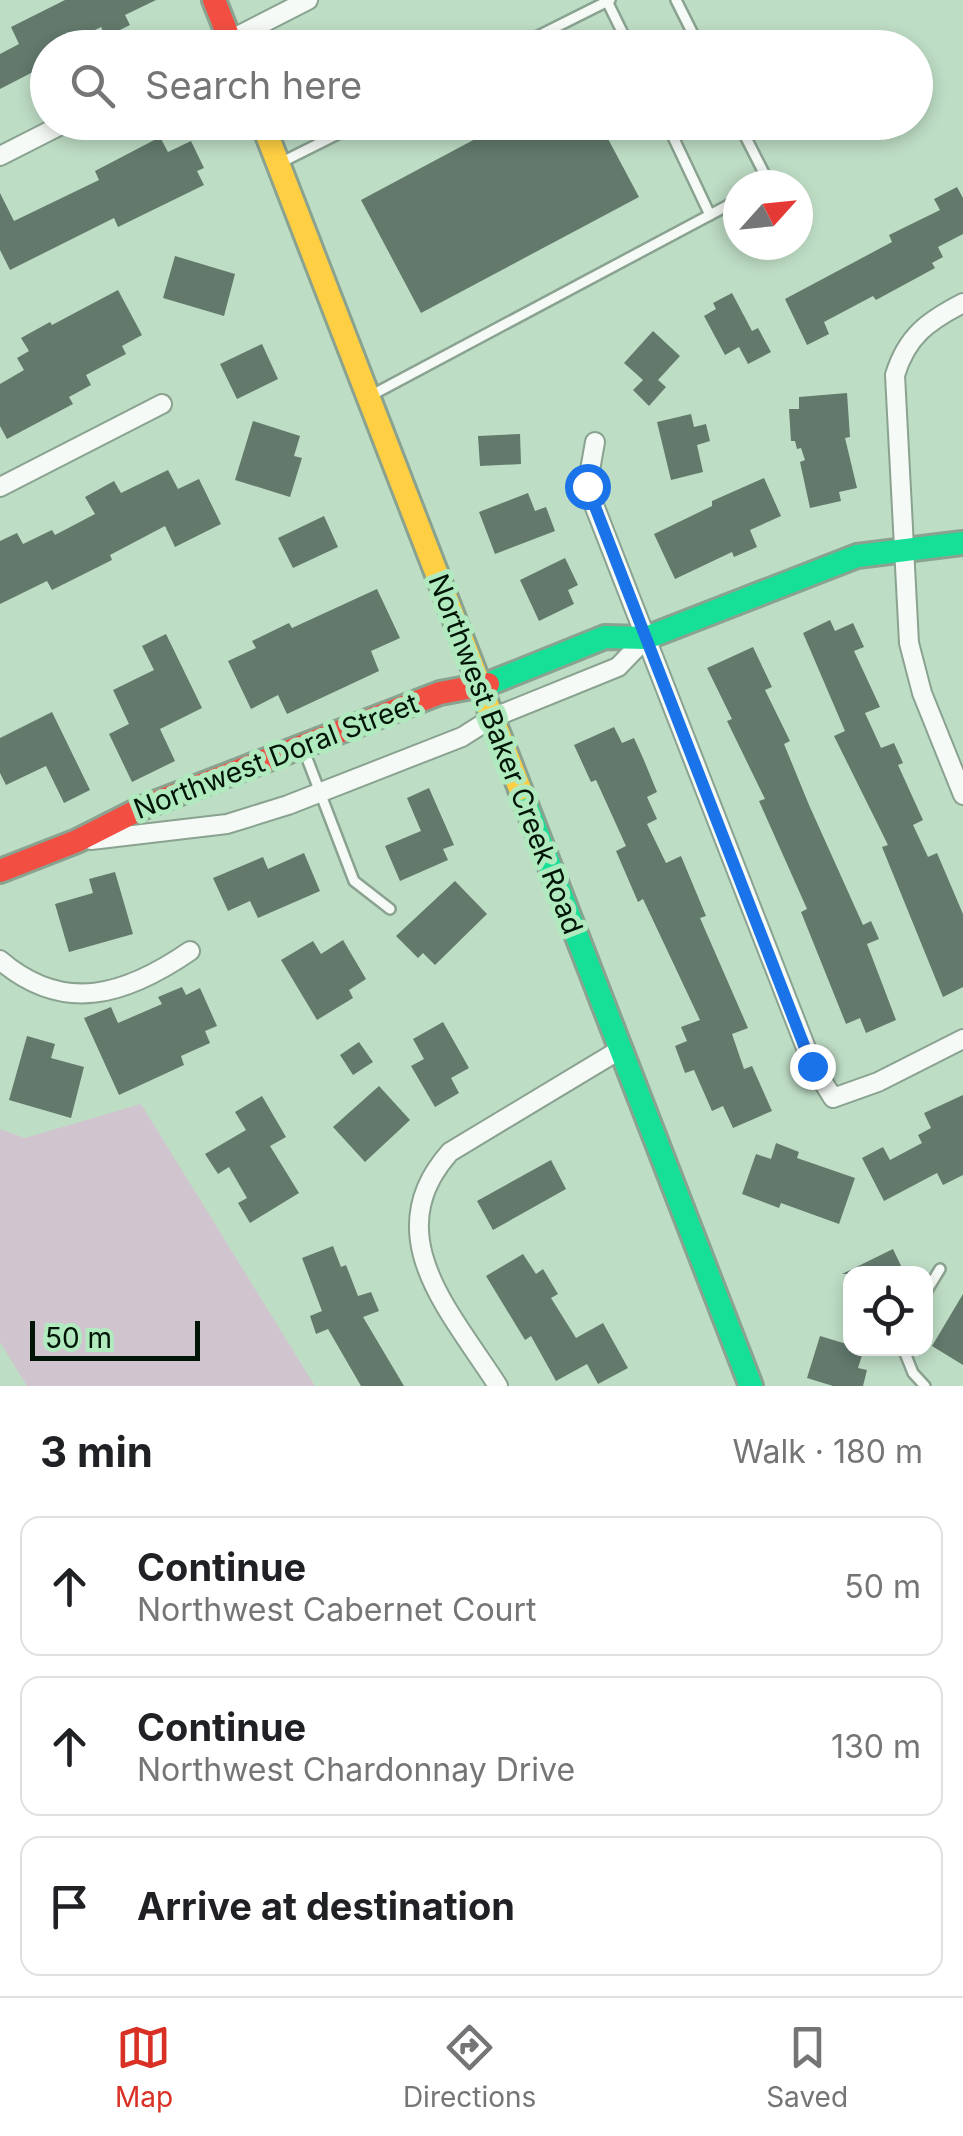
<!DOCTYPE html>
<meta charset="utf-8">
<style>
body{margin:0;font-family:Inter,sans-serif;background:#f2f2f2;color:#202124}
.controls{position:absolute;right:30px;bottom:30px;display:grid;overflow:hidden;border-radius:20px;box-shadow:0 5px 15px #0003}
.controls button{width:90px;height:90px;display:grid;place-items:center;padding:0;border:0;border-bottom:2px solid #e0e0e0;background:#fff;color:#202124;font:50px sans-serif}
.compass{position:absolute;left:723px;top:170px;width:90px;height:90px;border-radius:50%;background:#fff;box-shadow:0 5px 15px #0003;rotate:63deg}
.scale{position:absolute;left:30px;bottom:25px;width:170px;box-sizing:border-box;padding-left:10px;border:5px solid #011507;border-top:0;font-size:28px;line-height:35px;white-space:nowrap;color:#011507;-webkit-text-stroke:8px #b1eabf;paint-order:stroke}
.stop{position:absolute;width:30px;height:30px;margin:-22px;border:8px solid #1a73e8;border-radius:50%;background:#fff}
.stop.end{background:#1a73e8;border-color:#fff;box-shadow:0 2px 10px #0008}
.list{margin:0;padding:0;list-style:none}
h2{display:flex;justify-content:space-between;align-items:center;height:130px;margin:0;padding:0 40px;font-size:42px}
h2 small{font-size:32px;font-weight:400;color:#757577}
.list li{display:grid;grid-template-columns:65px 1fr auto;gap:30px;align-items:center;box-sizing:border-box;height:140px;margin:0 20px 20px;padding:0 20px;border:2px solid #e0e0e0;border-radius:20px}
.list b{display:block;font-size:38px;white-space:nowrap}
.list p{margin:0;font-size:32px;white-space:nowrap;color:#757577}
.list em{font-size:32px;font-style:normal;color:#757577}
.icon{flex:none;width:55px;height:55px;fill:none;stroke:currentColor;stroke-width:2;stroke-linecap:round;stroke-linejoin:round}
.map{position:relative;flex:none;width:963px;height:1386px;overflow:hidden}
.search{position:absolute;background:#fff;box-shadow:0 5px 15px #0003;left:30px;right:30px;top:30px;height:110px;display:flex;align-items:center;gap:25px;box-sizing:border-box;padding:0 35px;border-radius:55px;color:#757577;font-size:38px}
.sheet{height:610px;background:#fff}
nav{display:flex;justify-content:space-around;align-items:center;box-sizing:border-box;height:140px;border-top:2px solid #e0e0e0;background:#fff;font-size:28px;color:#757577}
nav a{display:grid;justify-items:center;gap:5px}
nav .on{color:#d93025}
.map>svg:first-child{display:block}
.green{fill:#d0c5ce}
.building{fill:#62796c}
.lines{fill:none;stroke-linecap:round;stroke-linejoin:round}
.lane-casing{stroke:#8aa290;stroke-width:14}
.street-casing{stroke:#8aa290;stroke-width:22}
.fast-casing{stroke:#8aa290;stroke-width:28}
.slow-casing{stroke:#8aa290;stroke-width:28}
.jam-casing{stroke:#8aa290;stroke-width:28}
.lane{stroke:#f5faf6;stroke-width:9}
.street{stroke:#f5faf6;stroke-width:18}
.fast{stroke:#16e098;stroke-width:22}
.slow{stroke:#ffcf43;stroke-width:22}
.jam{stroke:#f24e42;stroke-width:22}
.route{stroke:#1a73e8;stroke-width:12}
.labels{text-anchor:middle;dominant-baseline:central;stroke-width:10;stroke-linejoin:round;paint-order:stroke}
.street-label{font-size:28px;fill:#011507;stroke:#b1eabf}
</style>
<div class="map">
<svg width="963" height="1386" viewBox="0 0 963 1386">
<rect width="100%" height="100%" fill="#beddc5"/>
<!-- green -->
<polygon class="green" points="141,1104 315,1386 27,1386 0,1342 0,1129 25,1138"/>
<!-- building -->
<g class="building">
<polygon points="65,0 156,0 125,15 130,25 106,37 101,27 59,48 48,48 48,102 33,72 0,89 0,54 19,44 11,27"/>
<polygon points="507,122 599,122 639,197 421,313 361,200"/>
<polygon points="160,137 168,152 191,141 204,168 197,171 204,185 118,227 114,218 10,270 0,250 0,193 14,221 99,180 95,171"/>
<polygon points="957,187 963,198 963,234 938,247 943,257 932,263 935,268 876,300 873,296 824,322 829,334 807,345 785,299 892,242 889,235 940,210 934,199"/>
<polygon points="175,256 235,274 224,316 163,298"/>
<polygon points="118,290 142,335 122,346 126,354 86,375 91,385 69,397 73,404 7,439 0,426 0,384 24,370 17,358 29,351 21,338 50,322 52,325"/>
<polygon points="732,293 752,331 758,328 771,352 748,364 739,347 725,355 704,316 716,309 713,303"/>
<polygon points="653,331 680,356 658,380 666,387 649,406 633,390 643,380 624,363"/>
<polygon points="262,344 278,379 237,399 220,364"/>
<polygon points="847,393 850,437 845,438 857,488 839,492 841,501 810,508 800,462 805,460 801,448 797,449 795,441 791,441 789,409 799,409 799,397"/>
<polygon points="691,414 694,427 706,424 710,441 697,445 703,472 671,480 657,422"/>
<polygon points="253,421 300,436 294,456 302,458 290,497 235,480"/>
<polygon points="520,434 521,464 480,466 478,436"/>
<polygon points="168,470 178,489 199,479 221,524 175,547 165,526 110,555 112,560 52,590 47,581 0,604 0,541 17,533 23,544 52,530 55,535 95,514 85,497 114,481 121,493"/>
<polygon points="764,478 781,516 750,530 757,547 734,557 732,552 675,579 654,534 712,506 712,501"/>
<polygon points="528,493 535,511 546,507 555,531 495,554 479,512"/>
<polygon points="324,516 338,547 293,568 278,538"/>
<polygon points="565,558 578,585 568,590 574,604 539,621 520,580"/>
<polygon points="377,589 400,638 371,651 379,671 287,714 278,695 251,709 228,661 256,648 252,641 289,623 292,628"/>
<polygon points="830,620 835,631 853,623 864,647 854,651 880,707 865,713 881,748 894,743 903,763 898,765 923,820 913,825 928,857 937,853 963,914 963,987 943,997 882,847 888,845 834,736 845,731 803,633"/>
<polygon points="166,634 202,708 160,729 175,761 132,782 109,734 129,724 113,690 154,670 142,646"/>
<polygon points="753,647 772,687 765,690 790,741 784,744 809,805 863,925 871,921 879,939 867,944 896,1020 866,1033 860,1018 846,1024 801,912 807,909 759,801 765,799 727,721 732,719 707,668"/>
<polygon points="52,712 90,790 64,803 46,766 6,785 0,773 0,738"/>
<polygon points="614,727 622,743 634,738 643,758 657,792 647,797 657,819 647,824 666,863 681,856 706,916 700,918 748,1028 732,1034 744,1069 752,1066 772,1111 733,1128 723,1106 712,1111 694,1070 685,1073 675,1046 687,1041 681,1027 700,1020 643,899 638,902 616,851 626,846 596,780 591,782 574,745"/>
<polygon points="429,788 454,845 443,849 448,860 400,881 385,846 421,831 407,798"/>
<polygon points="304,853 320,891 258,918 250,901 228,911 213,878 263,857 268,869"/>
<polygon points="115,872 133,934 69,952 55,904 93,893 89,879"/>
<polygon points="455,881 487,914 435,965 423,953 418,958 396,936"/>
<polygon points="343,940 366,979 349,990 353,998 317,1020 281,960 313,941 321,954"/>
<polygon points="182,987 186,995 200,988 217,1026 205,1031 210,1043 181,1056 184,1065 119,1095 84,1018 111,1007 118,1023 162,1004 158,997"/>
<polygon points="443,1022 469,1068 451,1078 459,1093 435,1107 411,1066 424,1059 413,1039"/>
<polygon points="27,1036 55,1044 51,1058 84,1067 71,1118 9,1100"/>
<polygon points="359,1042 373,1062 353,1075 340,1055"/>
<polygon points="379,1086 410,1120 365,1162 333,1127"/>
<polygon points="963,1095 963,1175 943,1185 937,1173 884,1201 862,1158 883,1147 890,1160 922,1143 918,1135 931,1128 924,1113"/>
<polygon points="262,1096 286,1137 270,1146 299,1193 250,1223 238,1203 247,1198 229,1167 218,1174 205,1154 246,1130 235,1112"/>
<polygon points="776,1143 799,1152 797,1158 855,1178 839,1224 781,1203 779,1208 742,1194 756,1154 771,1159"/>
<polygon points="551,1160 566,1189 493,1230 477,1201"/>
<polygon points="333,1246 341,1267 346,1265 358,1296 371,1292 379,1311 363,1317 404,1386 361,1386 328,1329 316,1334 310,1316 322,1311 302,1258"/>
<polygon points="893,1249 905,1274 842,1274"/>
<polygon points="523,1254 536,1274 543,1269 558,1294 551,1298 576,1338 603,1323 628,1368 598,1384 587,1364 556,1381 531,1336 525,1340 486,1276"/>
<polygon points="963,1294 963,1365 932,1346"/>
<polygon points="820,1336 850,1345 850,1348 864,1349 858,1368 867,1370 863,1386 833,1386 807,1378"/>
</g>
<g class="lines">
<!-- lane casing -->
<g class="lane-casing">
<g id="lane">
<polyline points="676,0 700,48"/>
<polyline points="607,1 630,48"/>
<polyline points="514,48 610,0"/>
<polyline points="666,122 710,215"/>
<polyline points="738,122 769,183 766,185"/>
<polyline points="280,163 362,122"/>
<polyline points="370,396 738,200"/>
<polyline points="303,748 354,881 390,909"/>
<polyline points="926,1292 940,1269"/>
<polyline points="903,1348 913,1373 925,1386"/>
</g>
</g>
<!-- street casing -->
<g class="street-casing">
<g id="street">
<polyline points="214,48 308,0"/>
<polyline points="0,156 67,122"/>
<path d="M963,303C928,321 907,336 895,375L909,643L922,693L963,795"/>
<polyline points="595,442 587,487 813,1066 833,1098 878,1082 963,1039"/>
<polyline points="0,487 162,404"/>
<polyline points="91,840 227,824 288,805 462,737 492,718 618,667 646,638"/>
<path d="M0,960C64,1015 126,995 190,951"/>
<path d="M498,1386C451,1312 376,1235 450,1152L621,1049"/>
</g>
</g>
<!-- fast casing -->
<g class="fast-casing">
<g id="fast">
<polyline points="488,684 605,637 646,638 857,556 963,543"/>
<polyline points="520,789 751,1386"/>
</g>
</g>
<!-- slow casing -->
<g class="slow-casing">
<polyline id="slow" points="262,122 520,789"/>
</g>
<!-- jam casing -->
<g class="jam-casing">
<g id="jam">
<polyline points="214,0 233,48"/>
<polyline points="0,871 77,841 144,807 440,693 488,684"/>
</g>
</g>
<!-- lane -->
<use href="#lane" class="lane"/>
<!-- street -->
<use href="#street" class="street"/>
<!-- fast -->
<use href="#fast" class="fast"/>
<!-- slow -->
<use href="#slow" class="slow"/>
<!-- jam -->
<use href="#jam" class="jam"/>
</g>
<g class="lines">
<!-- route -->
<polyline class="route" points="587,486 812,1066"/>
</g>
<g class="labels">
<!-- street labels -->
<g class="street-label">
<text transform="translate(506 754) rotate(69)">Northwest Baker Creek Road</text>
<text transform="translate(276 756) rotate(-21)">Northwest Doral Street</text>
</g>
</g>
</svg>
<div class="controls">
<button><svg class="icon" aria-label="locate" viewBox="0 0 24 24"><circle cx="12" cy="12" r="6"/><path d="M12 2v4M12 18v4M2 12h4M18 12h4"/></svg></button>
</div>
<svg class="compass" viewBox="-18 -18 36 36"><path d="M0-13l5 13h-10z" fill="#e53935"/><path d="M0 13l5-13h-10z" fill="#757577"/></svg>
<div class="scale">50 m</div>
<div class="stop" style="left:587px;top:486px"></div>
<div class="stop end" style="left:812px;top:1066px"></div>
<div class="search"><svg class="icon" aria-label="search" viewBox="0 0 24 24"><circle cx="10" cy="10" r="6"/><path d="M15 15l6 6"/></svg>Search here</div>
</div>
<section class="sheet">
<h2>3 min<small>Walk · 180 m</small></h2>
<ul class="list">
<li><svg class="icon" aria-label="ahead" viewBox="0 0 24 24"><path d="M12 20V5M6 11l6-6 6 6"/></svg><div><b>Continue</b><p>Northwest Cabernet Court</p></div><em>50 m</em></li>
<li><svg class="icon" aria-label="ahead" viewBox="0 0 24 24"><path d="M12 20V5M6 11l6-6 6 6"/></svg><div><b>Continue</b><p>Northwest Chardonnay Drive</p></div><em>130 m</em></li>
<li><svg class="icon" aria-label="arrive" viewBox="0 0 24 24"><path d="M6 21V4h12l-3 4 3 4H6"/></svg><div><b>Arrive at destination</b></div></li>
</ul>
</section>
<nav>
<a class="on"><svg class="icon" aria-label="map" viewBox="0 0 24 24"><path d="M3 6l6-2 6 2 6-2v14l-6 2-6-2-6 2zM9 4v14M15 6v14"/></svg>Map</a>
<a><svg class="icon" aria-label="directions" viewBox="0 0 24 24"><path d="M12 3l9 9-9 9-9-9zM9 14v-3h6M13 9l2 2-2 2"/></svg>Directions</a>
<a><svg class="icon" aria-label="saved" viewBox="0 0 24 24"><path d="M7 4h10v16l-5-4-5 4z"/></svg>Saved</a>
</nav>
